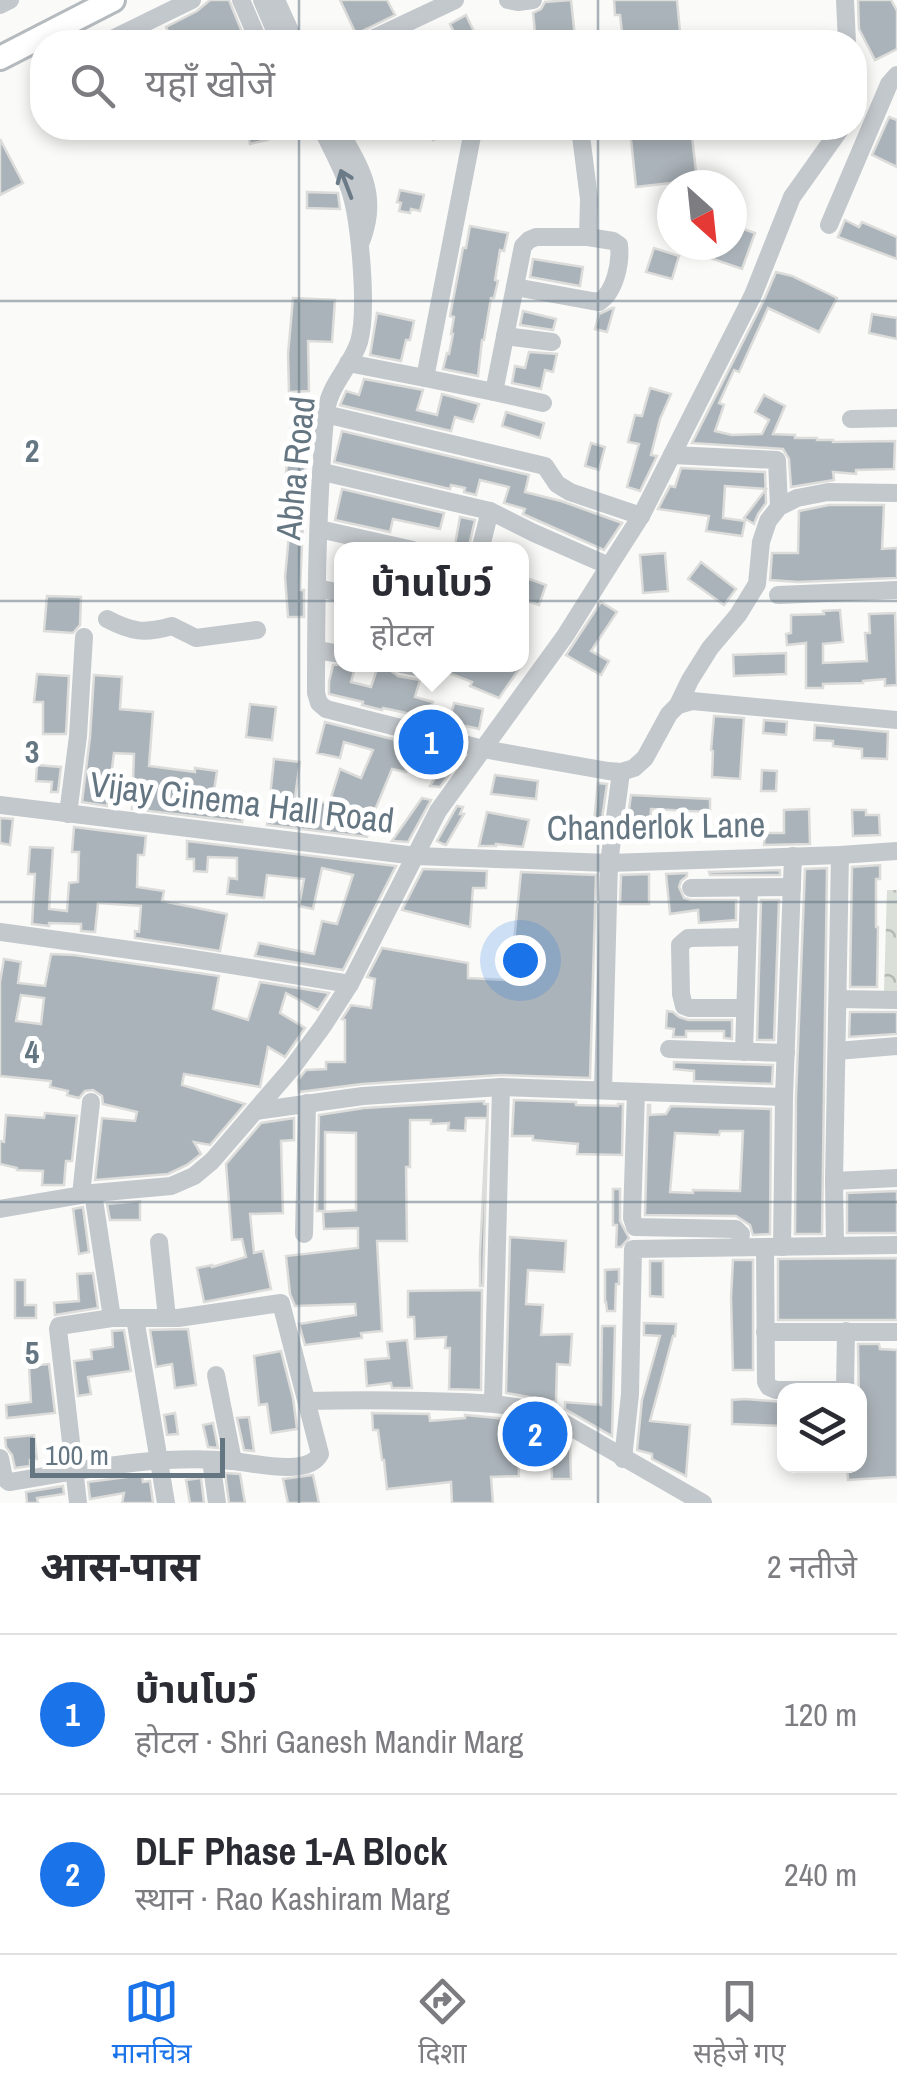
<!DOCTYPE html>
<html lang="hi">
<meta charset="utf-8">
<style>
body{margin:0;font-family:"Archivo Narrow","Noto Sans Devanagari","Noto Sans Thai",sans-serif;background:#f2f2f3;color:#2b2b33}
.controls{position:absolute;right:30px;bottom:30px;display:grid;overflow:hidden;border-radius:20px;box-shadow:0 5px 15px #0003}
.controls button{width:90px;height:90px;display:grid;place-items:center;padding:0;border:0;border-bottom:2px solid #e1e1e2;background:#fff;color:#2b2b33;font:50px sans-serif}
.compass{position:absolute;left:657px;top:170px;width:90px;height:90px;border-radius:50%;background:#fff;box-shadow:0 5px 15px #0003;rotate:153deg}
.scale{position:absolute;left:30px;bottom:25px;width:195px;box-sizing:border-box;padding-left:10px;border:5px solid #657683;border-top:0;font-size:28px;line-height:35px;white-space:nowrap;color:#657683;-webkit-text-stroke:8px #fff;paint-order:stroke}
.you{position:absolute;left:520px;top:960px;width:35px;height:35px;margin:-25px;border:8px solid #fff;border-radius:50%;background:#1a73e8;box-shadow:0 0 0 15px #1a73e833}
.badge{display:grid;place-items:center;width:65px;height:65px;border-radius:50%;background:#1a73e8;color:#fff;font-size:32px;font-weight:700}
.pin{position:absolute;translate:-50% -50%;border:5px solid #fff;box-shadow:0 2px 10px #0006}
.popup{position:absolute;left:334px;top:542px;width:195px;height:130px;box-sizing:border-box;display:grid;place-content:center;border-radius:20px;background:#fff;filter:drop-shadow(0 2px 8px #0005);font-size:32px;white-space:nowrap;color:#7c7c81}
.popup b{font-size:38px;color:#2b2b33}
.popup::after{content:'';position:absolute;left:50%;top:100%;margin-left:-20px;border:20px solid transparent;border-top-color:#fff}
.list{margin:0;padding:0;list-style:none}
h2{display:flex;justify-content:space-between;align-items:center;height:130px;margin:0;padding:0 40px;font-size:42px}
h2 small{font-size:32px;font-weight:400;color:#7c7c81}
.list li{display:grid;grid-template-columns:65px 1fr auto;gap:30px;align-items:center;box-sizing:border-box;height:160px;padding:0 40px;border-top:2px solid #e1e1e2}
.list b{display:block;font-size:38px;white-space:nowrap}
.list p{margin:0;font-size:32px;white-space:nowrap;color:#7c7c81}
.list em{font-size:32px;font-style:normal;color:#7c7c81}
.icon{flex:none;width:55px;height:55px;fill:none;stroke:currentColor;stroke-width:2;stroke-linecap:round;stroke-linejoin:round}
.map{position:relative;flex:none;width:897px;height:1503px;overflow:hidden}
.search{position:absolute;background:#fff;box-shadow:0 5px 15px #0003;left:30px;right:30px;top:30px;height:110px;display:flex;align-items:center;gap:25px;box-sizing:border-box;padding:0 35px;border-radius:40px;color:#7c7c81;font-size:38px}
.sheet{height:450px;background:#fff}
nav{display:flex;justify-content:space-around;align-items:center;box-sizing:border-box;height:140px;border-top:2px solid #e1e1e2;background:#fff;font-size:28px;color:#7c7c81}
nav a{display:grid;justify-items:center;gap:5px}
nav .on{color:#1a73e8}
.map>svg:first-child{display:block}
.forest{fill:url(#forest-crowns)}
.building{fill:#aab3b9;stroke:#dcdcda;stroke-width:2.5;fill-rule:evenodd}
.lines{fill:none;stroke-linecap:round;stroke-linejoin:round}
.major-casing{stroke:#b5babe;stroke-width:28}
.minor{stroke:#c3c8cc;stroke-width:18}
.major{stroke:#fff;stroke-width:22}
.oneway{stroke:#6a7a87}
.grid{fill:none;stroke:#657683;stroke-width:2.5;stroke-opacity:0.55}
.labels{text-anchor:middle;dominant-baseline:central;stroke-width:10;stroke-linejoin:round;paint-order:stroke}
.street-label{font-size:35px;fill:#657683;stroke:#fff}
.grid-label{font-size:32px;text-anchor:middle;font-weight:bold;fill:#657683;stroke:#fff;stroke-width:10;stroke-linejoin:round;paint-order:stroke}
</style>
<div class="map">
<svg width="897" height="1503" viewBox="0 0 897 1503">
<defs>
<pattern id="forest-crowns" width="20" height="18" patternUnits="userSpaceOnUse" patternTransform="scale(2.5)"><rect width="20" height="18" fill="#dadfd7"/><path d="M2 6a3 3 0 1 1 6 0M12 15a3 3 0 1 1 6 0" fill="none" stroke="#b4b9b4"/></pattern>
</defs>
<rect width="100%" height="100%" fill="#fafaf8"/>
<!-- forest -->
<polygon class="forest" points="887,890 897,890 897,992 884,992"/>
<!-- building -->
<g class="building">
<polygon points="210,0 229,0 246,42 173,42 166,27 197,11"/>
<polygon points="340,0 387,0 395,15 356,34"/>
<polygon points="571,0 575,37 536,42 533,13 541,9 545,2"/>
<polygon points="614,0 677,0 681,42 649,42 649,37 623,41 620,15 615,15"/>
<polygon points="858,0 891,0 897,11 897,49 875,60 859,29"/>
<polygon points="466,15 479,42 459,42 450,24"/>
<polygon points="889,117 897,120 897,167 872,155"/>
<polygon points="247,128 265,128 267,140 250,144"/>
<polygon points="427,128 459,128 433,140"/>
<polygon points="654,128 691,128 697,180 636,187 630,130"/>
<polygon points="0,139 23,183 0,195"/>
<polygon points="400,190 424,195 420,211 411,209 410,213 399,211 401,203 397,202"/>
<polygon points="307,192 338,193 340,209 307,208"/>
<polygon points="845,220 859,227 862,222 897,237 897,259 838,237"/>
<polygon points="732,225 755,233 742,269 704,256 708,245 732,245"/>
<polygon points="470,226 508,233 504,251 500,250 495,280 498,281 494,298 491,298 484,340 482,340 478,376 443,369 447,353 449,354 453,334 451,334 454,317 450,316 463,248 466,248"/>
<polygon points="654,248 679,256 672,279 646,272"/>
<polygon points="533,259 583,267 580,286 530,277"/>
<polygon points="776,272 792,276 837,298 819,332 768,308 739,372 734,370 719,403 724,405 715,431 732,435 762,434 769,420 755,412 764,395 785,406 773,434 795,435 795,438 817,438 817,440 833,440 833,442 895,441 894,469 856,470 856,474 833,472 834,480 791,487 789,459 783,449 692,443 764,300"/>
<polygon points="293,298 335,300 332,342 308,341 309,391 289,392 288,354"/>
<polygon points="612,308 614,308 607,332 595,329 599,314"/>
<polygon points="523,311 556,319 553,330 520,325"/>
<polygon points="377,313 414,321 410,340 406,340 401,361 370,355"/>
<polygon points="872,314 897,318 897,339 869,333"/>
<polygon points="529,352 557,354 553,372 545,370 541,389 512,383 515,366 525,368"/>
<polygon points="364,379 423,390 417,410 437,415 442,394 479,404 473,422 455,417 451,431 340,405 346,391 359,395"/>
<polygon points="650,388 671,394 660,419 651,455 657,456 640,491 627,487 639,444 628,442 635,415 642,416"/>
<polygon points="506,412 544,423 540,438 502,426"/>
<polygon points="291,421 310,421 310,440 291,439"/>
<polygon points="342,431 529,475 525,492 561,501 622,523 604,550 523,514 525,509 504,503 509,487 480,480 476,495 464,492 465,488 451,485 450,489 334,462"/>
<polygon points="591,443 605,447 599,470 585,466"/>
<polygon points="287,462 306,463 305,475 286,475"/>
<polygon points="681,468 765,472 766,503 758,514 754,524 744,518 766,489 725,486 723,518 745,521 742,536 706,531 709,516 658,509 670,486 675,487"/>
<polygon points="342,489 444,513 440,529 393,519 390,532 335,520"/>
<polygon points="829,505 884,505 882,549 897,548 897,578 798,582 770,580 772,553 798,553 799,511"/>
<polygon points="460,517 475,520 468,550 454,550"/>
<polygon points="287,521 303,522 300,590 304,590 304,617 288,617 285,577 289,535 286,535"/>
<polygon points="665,553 668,591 643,593 640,555"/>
<polygon points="701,562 736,589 724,605 688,579"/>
<polygon points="521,576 546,585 539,605 521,599"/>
<polygon points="47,596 81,597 80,625 73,633 44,631"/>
<polygon points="601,602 617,612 591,651 609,661 601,675 566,655"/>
<polygon points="840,610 843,642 823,644 823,663 867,661 865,633 870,633 869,614 895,613 897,685 885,686 885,679 863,681 863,683 823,684 823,688 806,688 806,643 787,645 786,634 791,633 791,615 824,614 823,611"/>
<polygon points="786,653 786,674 734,676 733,655"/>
<polygon points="347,664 356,664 351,682 371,687 378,666 390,670 398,676 420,680 415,697 433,702 429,718 383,708 382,710 362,705 363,702 329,694 329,682 333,665"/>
<polygon points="433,664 506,664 519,669 499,698 470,686 472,682 433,667"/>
<polygon points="37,674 69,676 66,734 43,734 43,702 34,702"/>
<polygon points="94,675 122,677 120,709 153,712 149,766 195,772 195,768 217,771 214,791 244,793 242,822 132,809 134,754 114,753 107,806 82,802 90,737"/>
<polygon points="454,703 483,709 479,729 449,722"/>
<polygon points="250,704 276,707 272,740 246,737"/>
<polygon points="714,716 744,718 740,779 712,777 713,751 711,750"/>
<polygon points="764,720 787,722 786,735 763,733"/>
<polygon points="325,722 459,756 457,764 440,787 430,786 442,767 414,759 411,769 406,768 406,772 392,769 375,810 367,837 267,825 274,759 300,762 294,804 298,804 297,810 316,813 318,801 329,804 340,769 361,778 373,750 344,742 340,758 317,753"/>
<polygon points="815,725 888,732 887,759 862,758 862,749 833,746 833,741 814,740"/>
<polygon points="37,765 61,767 58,792 51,792 52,782 36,781"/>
<polygon points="762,770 777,771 776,791 761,791"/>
<polygon points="495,775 538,781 536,799 491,794"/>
<polygon points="598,783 607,784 599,840 592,839"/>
<polygon points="631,795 710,799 710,812 651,809 650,825 627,823"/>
<polygon points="422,798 431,800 408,842 392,841"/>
<polygon points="457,806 463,807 460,814 464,814 446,845 443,844 437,841"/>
<polygon points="809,809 810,844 764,845 765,833 784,833 784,810"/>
<polygon points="852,810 866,810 866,815 879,815 880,835 853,836"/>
<polygon points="487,812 529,820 523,847 496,844 496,846 479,846"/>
<polygon points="0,818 13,819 10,845 0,843"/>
<polygon points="74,827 146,836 144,855 138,855 137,887 164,891 162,901 227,914 220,951 135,938 135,931 139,932 141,906 98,903 95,932 81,931 81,924 49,923 49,926 32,924 35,874 28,874 30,847 53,848 49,909 67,911 69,883 78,882 79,852 72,852"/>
<polygon points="187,841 396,866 343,970 255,956 259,943 314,954 322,921 337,924 353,875 322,868 313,909 299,906 304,879 267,875 264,898 227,894 229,878 237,879 237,858 208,857 207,872 194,871 194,859 187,859"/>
<polygon points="880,865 880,879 876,879 876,927 878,927 877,987 850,987 852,867"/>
<polygon points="827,868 822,1234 795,1234 796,1097 805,869"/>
<polygon points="423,869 487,871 486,888 473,888 470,927 402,910"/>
<polygon points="780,870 780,875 710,875 709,872"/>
<polygon points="521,872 596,875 590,1078 500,1075 362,1084 299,1092 298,1080 306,1070 326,1069 326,1062 345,1062 345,1020 342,1019 351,1005 371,1008 375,979 367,977 382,948 468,963 468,978 505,980 506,971 511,971"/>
<polygon points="687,873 687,876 681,881 679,887 684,898 691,900 736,900 736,920 699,923 698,910 670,914 666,874"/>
<polygon points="649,874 649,904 620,904 621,875"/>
<polygon points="761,900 779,900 774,1040 757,1040"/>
<path d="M51,954L74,955L219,976L213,1009L248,1020L260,982L329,993L318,1010L286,993L280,1013L305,1028L285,1057L268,1047L260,1087L184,1074L182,1085L245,1104L210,1145L194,1142L201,1154L187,1165L168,1174L95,1180L102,1118L135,1121L137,1112L103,1104L102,1096L93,1090L85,1091L79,1098L67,1095L68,1091L50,1087L51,1081L0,1076V982L4,959L21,962L18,983L45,986ZM21,995L44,998L41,1024L16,1021Z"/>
<polygon points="667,1011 673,1012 679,1017 688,1020 732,1020 732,1039 724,1038 724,1031 686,1031 686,1037 673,1037 674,1029 666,1028"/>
<polygon points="850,1012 897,1012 897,1034 849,1037"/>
<polygon points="674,1062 773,1065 772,1084 694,1081 694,1071 674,1069"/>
<polygon points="514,1100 576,1102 576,1105 618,1106 618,1104 623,1104 622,1155 577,1154 578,1144 533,1140 533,1136 512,1136"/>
<polygon points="484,1101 484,1104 488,1104 483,1286 480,1286 480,1253 487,1118 466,1118 465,1131 448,1130 449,1123 431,1124 431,1120 410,1120 410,1167 406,1167 407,1241 377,1241 382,1331 361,1333 362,1338 305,1345 299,1324 356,1315 355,1304 295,1306 290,1294 286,1256 358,1248 358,1228 324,1229 323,1212 356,1210 356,1133 325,1132 325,1211 317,1211 319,1115 364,1108"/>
<path d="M648,1105H650V1115L666,1114L671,1106L771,1109L770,1234L753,1235L750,1225L736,1216L645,1215ZM720,1131H743L740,1191L693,1190V1193L670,1192L675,1133L719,1135Z"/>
<polygon points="45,1113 77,1116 72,1161 66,1161 64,1185 42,1185 43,1171 17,1170 17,1168 0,1164 0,1141 4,1142 6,1115 44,1118"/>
<polygon points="294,1118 294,1140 281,1141 283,1213 250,1214 254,1253 263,1251 271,1289 204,1302 197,1268 212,1265 212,1267 246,1257 242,1239 232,1240 226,1164 261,1123"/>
<polygon points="613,1189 620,1189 620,1221 629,1238 621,1247 616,1247 617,1225 613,1225"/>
<polygon points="897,1191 897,1233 847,1233 847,1193"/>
<polygon points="140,1201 140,1220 110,1220 107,1204"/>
<polygon points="83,1207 89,1252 79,1254 73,1209"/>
<polygon points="510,1237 566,1241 564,1272 528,1270 526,1304 543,1305 541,1335 572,1334 570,1365 557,1364 556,1402 506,1393"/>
<polygon points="897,1258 897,1320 778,1320 778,1259"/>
<polygon points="733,1260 753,1260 753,1370 733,1370 731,1297"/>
<polygon points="650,1261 663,1261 663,1297 650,1296"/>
<polygon points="619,1269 619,1284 616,1284 615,1311 607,1311 606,1302 605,1302 605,1270"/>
<polygon points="93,1273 98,1308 55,1315 54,1303 79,1301 77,1274"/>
<polygon points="15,1280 25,1280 25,1305 36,1305 36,1318 15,1318"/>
<polygon points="482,1290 481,1390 449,1389 450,1348 445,1348 446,1337 415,1339 414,1317 408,1317 408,1291"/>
<polygon points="644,1323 676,1324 675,1336 673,1336 650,1421 690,1425 686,1476 652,1459 652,1454 637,1450 642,1400 660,1336 644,1335"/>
<polygon points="602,1326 615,1326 612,1436 565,1409 565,1402 601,1405"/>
<polygon points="188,1329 196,1385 175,1388 172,1364 156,1367 150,1330"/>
<polygon points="124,1330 131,1371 88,1377 91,1394 78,1396 74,1361 92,1359 91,1350 113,1347 112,1331"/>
<polygon points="407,1340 412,1388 392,1388 391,1383 367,1386 365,1360 389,1358 387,1342"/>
<polygon points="858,1344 879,1344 880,1349 897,1350 897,1477 848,1480 847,1466 860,1466"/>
<polygon points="281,1351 293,1398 297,1429 271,1433 267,1404 259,1405 254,1356"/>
<polygon points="49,1364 55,1413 7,1418 6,1405 31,1402 29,1366"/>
<polygon points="745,1399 784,1402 784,1426 732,1424 732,1400"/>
<polygon points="175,1413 178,1434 167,1435 164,1415"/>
<polygon points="372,1413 429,1414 430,1421 465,1418 465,1415 517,1420 518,1423 533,1423 547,1428 547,1445 518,1445 519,1476 491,1477 493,1503 452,1503 451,1482 387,1489 384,1460 382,1460 378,1430 373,1430"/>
<polygon points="249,1417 251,1431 254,1451 244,1450 237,1418"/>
<polygon points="213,1423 218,1448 208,1447 203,1425"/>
<polygon points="34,1435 37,1459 30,1460 30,1466 15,1468 12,1455 6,1447 5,1438"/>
<polygon points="570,1444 571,1479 552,1479 550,1445"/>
<polygon points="225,1473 240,1474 245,1503 229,1503"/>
<polygon points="142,1475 143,1482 150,1481 153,1503 122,1503 124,1493 90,1499 88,1482"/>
<polygon points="313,1475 319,1503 288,1503 283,1479"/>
<polygon points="201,1478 204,1503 190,1503 186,1480"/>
<polygon points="63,1486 64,1494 37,1498 38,1503 27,1503 26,1492"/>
</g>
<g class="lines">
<!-- major casing -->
<g class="major-casing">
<polyline id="major" points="0,58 113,0"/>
</g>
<!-- minor -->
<g class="minor">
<polyline points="241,0 259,42"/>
<polyline points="262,0 280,42"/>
<polyline points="276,0 295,42"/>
<polyline points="508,0 518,2 533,0"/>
<polyline points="845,0 847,42"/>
<polyline points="0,5 10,0"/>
<polyline points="106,42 192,0"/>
<polyline points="366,42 455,0"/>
<path d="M322,128C331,148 343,169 350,190C360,221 368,311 359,342C349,371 328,384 325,418C317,509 316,602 316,693L319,703L326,709L483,749L608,771L621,772L634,768L645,758L669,714L678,705L690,680L710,648L738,615L757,584L761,542L768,521L779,507L797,498L828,492L897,493"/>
<path d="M338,128C361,169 380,196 360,244"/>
<polyline points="829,225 889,84 897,75"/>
<path d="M515,287L592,301L599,302C615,292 621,263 619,245L613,241L588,237L589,199L580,128"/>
<polyline points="505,336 552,342"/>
<polyline points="348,363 425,378 472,136"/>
<polyline points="425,378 494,392 523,246 529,240 536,237 588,237"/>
<polyline points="494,392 543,403"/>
<polyline points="325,414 545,466 557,484 570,492 641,516"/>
<polyline points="851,419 897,418"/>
<polyline points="672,455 777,460 779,507"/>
<polyline points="323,472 490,511 534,533 609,566 641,516 753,295 792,197 841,128"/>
<polyline points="319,529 413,550"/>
<polyline points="480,550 490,511"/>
<polyline points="317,588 341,593"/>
<polyline points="778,595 897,590"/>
<path d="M107,619C132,632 144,634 172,626L196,638L257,630"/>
<polyline points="316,650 341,654"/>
<polyline points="401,664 421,668"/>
<polyline points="678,705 692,701 897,720"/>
<polyline points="0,805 416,856 609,863 840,855 897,851"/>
<polyline points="68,814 78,736 84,637"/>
<polyline points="691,888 792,887"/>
<polyline points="0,932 181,957 350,984"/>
<polyline points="838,999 897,1000"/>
<polyline points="745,1008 689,1008 684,1006 681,994 680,945 688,938 747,937"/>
<polyline points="669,1049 786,1053"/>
<polyline points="837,1051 897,1046"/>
<polyline points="744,1052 749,888"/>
<polyline points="603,1090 609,863 621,772"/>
<polyline points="636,1092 632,1218 635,1227 736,1229 741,1234 739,1247"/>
<polyline points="255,1111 363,1096 501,1087 784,1097"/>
<polyline points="834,1181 897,1178"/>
<polyline points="93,1193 112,1318"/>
<polyline points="81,1195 91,1102"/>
<polyline points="0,1209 93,1193 171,1186 194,1176 212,1161 292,1068 323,1026 350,984 438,811 565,636 609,566"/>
<polyline points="304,1234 307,1103"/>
<polyline points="159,1242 167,1318"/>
<polyline points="835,1246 834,1181 840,855"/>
<polyline points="765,1247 766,1382 769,1387 776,1390 845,1390 846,1331"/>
<polyline points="782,1247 784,1097 793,856"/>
<polyline points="135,1318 166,1503"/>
<polyline points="765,1332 897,1332"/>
<polyline points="216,1375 233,1461"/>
<path d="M307,1401C346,1400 386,1400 425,1401C468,1402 508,1402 550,1415L703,1503"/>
<polyline points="493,1402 501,1087"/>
<path d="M0,1458L4,1478L9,1482C83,1470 157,1454 233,1461C255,1463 308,1477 320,1454L281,1303L178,1318H112L59,1326L58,1329L78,1503"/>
<polyline points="623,1459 630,1394 633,1249 897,1245"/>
<polyline points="211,1460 217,1503"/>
</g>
<!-- major -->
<use href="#major" class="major"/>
</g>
<!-- one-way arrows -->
<defs><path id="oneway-shaft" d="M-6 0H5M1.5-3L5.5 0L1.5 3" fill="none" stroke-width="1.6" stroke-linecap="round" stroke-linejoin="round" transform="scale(2.5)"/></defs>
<use class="oneway" href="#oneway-shaft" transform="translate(346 184) rotate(-111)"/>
<!-- grid -->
<path class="grid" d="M299,0V42M598,0V42M299,128V1503M598,128V1503M0,301H897M0,601H897M0,902H897M0,1202H897"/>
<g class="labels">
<!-- street labels -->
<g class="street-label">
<text transform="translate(295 468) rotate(-84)">Abha Road</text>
<text transform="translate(242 802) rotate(7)">Vijay Cinema Hall Road</text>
<text transform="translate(656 826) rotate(-1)">Chanderlok Lane</text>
</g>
</g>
<g class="grid-label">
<text x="32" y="462">2</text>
<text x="32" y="763">3</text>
<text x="32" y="1063">4</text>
<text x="32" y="1364">5</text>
</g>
</svg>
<div class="controls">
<button><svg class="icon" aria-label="layers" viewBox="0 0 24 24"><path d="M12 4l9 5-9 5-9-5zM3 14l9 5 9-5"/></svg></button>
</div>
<svg class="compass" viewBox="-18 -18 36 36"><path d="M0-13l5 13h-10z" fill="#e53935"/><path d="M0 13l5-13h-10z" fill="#7c7c81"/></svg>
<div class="scale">100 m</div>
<div class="you"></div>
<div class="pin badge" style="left:431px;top:742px">1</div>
<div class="popup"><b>บ้านโบว์</b>होटल</div>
<div class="pin badge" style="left:535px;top:1434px">2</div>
<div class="search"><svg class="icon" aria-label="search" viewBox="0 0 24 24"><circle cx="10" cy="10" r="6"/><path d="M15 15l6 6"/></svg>यहाँ खोजें</div>
</div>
<section class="sheet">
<h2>आस-पास<small>2 नतीजे</small></h2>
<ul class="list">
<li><span class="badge">1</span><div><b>บ้านโบว์</b><p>होटल · Shri Ganesh Mandir Marg</p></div><em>120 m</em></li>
<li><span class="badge">2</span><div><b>DLF Phase 1-A Block</b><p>स्थान · Rao Kashiram Marg</p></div><em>240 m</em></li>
</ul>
</section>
<nav>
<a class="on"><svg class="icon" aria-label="map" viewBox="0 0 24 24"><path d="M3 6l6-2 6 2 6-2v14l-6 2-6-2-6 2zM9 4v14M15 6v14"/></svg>मानचित्र</a>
<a><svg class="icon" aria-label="directions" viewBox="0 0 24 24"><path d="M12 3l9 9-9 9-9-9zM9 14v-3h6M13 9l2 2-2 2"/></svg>दिशा</a>
<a><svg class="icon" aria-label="saved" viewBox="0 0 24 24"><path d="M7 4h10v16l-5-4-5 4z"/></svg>सहेजे गए</a>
</nav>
